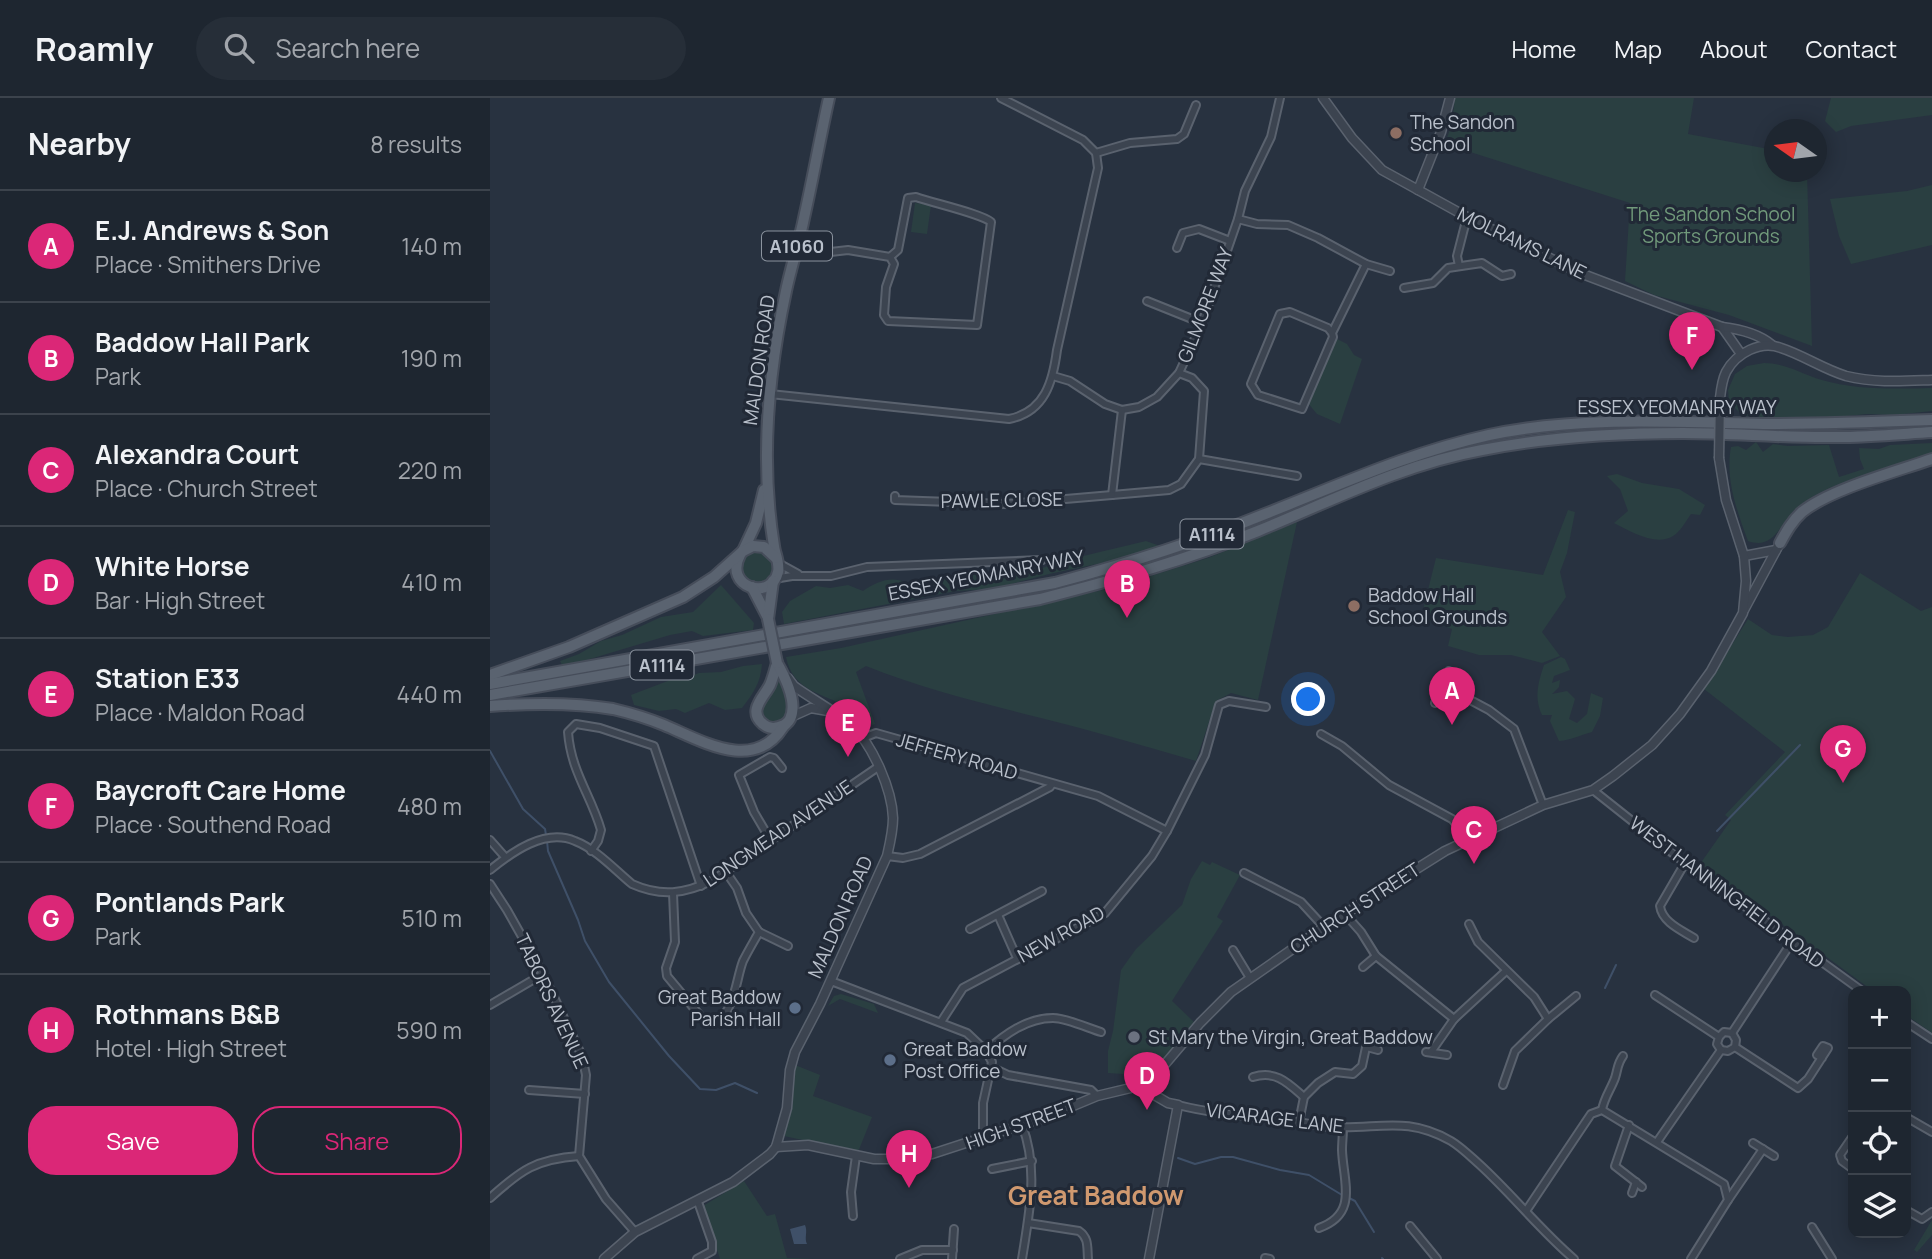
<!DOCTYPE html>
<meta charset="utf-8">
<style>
body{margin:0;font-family:Manrope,sans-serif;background:#262e38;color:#f1f3f6}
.controls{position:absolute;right:21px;bottom:21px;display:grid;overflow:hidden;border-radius:14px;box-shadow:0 4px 18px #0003}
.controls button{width:63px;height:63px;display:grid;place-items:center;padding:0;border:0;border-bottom:2px solid #3c434c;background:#1e2630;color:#f1f3f6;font:35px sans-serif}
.compass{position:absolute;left:1274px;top:21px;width:63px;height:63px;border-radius:50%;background:#1e2630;box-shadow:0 4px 18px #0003;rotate:284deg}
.you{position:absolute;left:819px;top:602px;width:24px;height:24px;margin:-18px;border:5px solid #fff;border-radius:50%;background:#1a73e8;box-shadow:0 0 0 10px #1a73e833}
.badge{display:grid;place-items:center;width:46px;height:46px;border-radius:50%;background:#db2777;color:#fff;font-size:23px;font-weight:700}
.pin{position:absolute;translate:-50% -58px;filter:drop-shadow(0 2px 4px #0008)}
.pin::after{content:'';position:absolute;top:37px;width:24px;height:21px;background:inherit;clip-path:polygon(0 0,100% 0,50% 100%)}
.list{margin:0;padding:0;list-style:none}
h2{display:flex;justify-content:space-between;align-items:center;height:91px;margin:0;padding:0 28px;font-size:30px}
h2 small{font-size:23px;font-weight:400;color:#a1a5ab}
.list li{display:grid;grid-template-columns:46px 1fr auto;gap:21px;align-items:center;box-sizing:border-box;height:112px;padding:0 28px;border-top:2px solid #3c434c}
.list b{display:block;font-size:26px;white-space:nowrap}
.list p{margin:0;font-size:23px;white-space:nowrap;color:#a1a5ab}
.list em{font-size:23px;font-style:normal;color:#a1a5ab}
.actions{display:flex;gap:14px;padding:21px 28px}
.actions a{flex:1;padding:16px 0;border:2px solid #db2777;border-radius:28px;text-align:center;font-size:24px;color:#db2777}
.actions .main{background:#db2777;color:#fff}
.icon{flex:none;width:38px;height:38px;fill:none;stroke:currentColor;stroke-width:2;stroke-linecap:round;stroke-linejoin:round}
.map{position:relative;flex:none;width:1442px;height:1161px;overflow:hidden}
header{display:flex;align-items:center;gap:42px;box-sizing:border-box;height:98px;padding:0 35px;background:#1e2630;border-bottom:2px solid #3c434c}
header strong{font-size:33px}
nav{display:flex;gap:38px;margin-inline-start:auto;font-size:24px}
.search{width:490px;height:63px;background:#262e38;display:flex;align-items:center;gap:18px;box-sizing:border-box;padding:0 24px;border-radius:38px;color:#a1a5ab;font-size:26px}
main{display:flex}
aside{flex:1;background:#1e2630}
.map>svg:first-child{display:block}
.green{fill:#2a3f41}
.water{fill:#3f5068}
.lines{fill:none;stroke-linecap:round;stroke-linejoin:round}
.stream{stroke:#3f5068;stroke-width:2}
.minor-casing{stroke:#5a626e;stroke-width:10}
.tertiary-casing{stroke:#5a626e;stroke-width:11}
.primary-casing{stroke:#464d5a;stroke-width:14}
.minor{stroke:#3c4450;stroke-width:6}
.tertiary{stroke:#3c4450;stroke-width:8}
.primary{stroke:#5a6370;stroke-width:10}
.tertiary-bridge-casing{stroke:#5a626e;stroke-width:11;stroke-linecap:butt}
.primary-bridge-casing{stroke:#464d5a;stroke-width:14;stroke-linecap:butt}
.tertiary-bridge{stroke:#3c4450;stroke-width:8}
.primary-bridge{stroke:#5a6370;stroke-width:10}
.education-dot{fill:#8d6e63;stroke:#212936;stroke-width:2.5}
.service-dot{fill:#5c6f8a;stroke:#212936;stroke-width:2.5}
.worship-dot{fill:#6b7280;stroke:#212936;stroke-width:2.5}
.labels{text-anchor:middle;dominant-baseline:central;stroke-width:6;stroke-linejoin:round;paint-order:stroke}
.shield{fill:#212936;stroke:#8b939e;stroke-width:2}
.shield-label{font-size:18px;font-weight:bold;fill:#b9c0cb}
.poi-label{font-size:19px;fill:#b9c0cb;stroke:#212936;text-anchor:start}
.park-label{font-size:19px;fill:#719a7b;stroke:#212936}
.street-label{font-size:19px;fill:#b9c0cb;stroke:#212936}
.district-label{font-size:26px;font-weight:bold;fill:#d0996f;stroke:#212936}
</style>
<header>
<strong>Roamly</strong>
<div class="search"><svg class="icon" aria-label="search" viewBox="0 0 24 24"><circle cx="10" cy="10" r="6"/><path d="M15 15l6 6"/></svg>Search here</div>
<nav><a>Home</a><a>Map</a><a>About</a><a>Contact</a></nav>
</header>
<main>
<aside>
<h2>Nearby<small>8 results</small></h2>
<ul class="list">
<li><span class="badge">A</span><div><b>E.J. Andrews &amp; Son</b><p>Place · Smithers Drive</p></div><em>140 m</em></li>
<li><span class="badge">B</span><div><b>Baddow Hall Park</b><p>Park</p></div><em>190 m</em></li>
<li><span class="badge">C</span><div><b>Alexandra Court</b><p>Place · Church Street</p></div><em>220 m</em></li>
<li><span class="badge">D</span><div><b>White Horse</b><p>Bar · High Street</p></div><em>410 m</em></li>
<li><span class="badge">E</span><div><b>Station E33</b><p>Place · Maldon Road</p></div><em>440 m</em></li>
<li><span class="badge">F</span><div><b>Baycroft Care Home</b><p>Place · Southend Road</p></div><em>480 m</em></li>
<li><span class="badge">G</span><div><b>Pontlands Park</b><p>Park</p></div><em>510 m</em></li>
<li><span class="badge">H</span><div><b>Rothmans B&amp;B</b><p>Hotel · High Street</p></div><em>590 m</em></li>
</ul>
<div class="actions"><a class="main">Save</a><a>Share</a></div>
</aside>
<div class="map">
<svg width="1442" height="1161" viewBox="0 0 1442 1161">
<rect width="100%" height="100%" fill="#283240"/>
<!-- green -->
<g class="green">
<polygon points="965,0 1204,0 1198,36 1284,52 1284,74 1317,74 1322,248 1239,217 1164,197 1135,183 1140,105 955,46 962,25"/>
<polygon points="1341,0 1442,0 1442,17 1361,28 1346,34 1335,23"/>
<polygon points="1442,87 1442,147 1361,166 1349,138 1340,101 1417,93"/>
<polygon points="425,105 441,107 437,136 421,134"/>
<polygon points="843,239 857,246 864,257 872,261 850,326 827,316 817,304"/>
<path d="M1274,265C1296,265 1311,276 1332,282C1364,292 1408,291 1442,290V313L1404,317L1377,316L1347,319L1281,320L1252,317L1239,304L1238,292L1245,276L1257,268Z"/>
<path d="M1266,344L1273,354L1283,346L1298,348L1339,347L1349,379L1374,371L1370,361L1369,350L1389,351L1400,347L1442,345V356C1405,368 1322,387 1299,418C1288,433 1280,451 1258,443C1247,413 1235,381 1241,349L1248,348L1256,352Z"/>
<path d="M1127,376L1152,385L1189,391L1215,407L1210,417L1201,416C1196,423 1190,434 1183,438C1166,449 1140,433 1124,425L1138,413L1130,391L1117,378Z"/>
<polygon points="1078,412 1085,414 1077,455 1070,474 1076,499 1052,534 1070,558 1052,565 1021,557 989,557 958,548 962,531 931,520 946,460 1053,477"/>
<path d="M807,424L768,602L741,595L726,603L706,663C654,648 603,633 551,620C492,605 433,591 376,568L366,574L385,626L382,627C374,621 366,615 358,610C332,594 303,594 296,559L351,550L622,490L718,460Z"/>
<path d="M656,443L670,448L650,457L559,476L503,491L466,493L294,526L292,514L300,503L326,488L340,490L358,487L373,493C388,483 402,477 419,486L509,472L550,471L568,464Z"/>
<circle cx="267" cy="469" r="16"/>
<polygon points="1370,475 1431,513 1442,509 1442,935 1416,917 1416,893 1383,893 1210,766 1241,722 1235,717 1295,654 1214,591 1258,521 1282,537 1298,539 1323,537 1338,529"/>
<polygon points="231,487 264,525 263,532 213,538 202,533 180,537 90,564 72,567 70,563 89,556 111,543 132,537 171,519 203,514"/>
<path d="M1071,559L1075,561L1080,572L1064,578L1062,585L1070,582L1069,589L1062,596L1077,593L1085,601L1079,621L1087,625L1097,616L1101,595L1113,600L1110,618L1102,634C1090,637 1082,642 1069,643L1060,623L1062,617H1052C1044,599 1048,585 1054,567Z"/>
<path d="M272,566C271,584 263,596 252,610L235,612L219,605L195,615L186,611L169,613L144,607L141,597L183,581H194L209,575L231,574L253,568Z"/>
<path d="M289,579C296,593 300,606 294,620L283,625L273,620L270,610Z"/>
<path d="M712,763L720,767L722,764L750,777L727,819L733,823L682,903L704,924C687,944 671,971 645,979L644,973L633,976L618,975V953L623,933L631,872L646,851L692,807L701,781Z"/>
<polygon points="351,896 384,906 388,915 350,901 338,908 344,898"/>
<polygon points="305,967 330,977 323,998 382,1019 368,1054 294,1038 302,1010"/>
<polygon points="254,1083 277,1118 285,1116 297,1160 324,1161 230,1161 213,1108"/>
<polygon points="1442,1122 1442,1137 1427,1154 1424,1152"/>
</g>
<!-- water -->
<path class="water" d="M315,1127C318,1134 314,1140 317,1146H304L300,1131Z"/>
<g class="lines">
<!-- stream -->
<g class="stream">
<polyline points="0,653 33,711 55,731 56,737"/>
<polyline points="1227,733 1310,647"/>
<polyline points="57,743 58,753 88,822 95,843 119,884 179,958 210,991 226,992 245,985 267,995"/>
<polyline points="1115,890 1126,867"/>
<polyline points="688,1060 705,1066 731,1059 743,1059 790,1072 819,1077 852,1097"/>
<polyline points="857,1099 865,1103 884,1134"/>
<polyline points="892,1160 893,1161"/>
</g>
<!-- minor casing -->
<g class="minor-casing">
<g id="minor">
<polyline points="606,55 640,45 687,41 694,36 706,7"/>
<polyline points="748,121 767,126 798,127 828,140 876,166 900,173"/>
<polyline points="687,150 693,135 709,131 740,143"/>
<path d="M307,151L332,155L358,152L400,159L404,166L396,189L394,217L398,223L487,227L501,124C492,116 443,105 426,99L418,100L408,152L400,159"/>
<polyline points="969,168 967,158 977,119"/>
<polyline points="914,190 943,185 958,170 978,167 992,165 1012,178 1021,176"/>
<polyline points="657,203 712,225"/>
<polyline points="842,235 838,230 800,214 790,216 761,286 768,297 812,311 843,239 842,235 876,166"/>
<polyline points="563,278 580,283 615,306 632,312 649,309 667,299 689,275 712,225 748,121 755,93 781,39 790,0"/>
<path d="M280,296L519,321C555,314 563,283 567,252L608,70L606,55L593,42L511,0"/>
<polyline points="632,312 622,397 679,392 691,386 709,361 714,293 702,280 689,275"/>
<polyline points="709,361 807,378"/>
<polyline points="405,398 405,402 516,406 622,397"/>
<polyline points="288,465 308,476"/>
<polyline points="284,481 302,478 341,478 377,469 552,462"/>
<polyline points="952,587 999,612 1024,631 1053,707"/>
<polyline points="945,605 959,573"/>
<polyline points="831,636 852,648 899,687 962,721 979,741"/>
<polyline points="373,640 386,635 608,698 677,733"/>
<polyline points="1103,692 1195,765 1372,893"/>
<polyline points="0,742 15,759"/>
<polyline points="281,743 264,714 249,677 280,659 284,660 292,670"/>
<path d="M101,753L108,743L111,732C101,697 81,674 78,634L86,626L110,630L164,648L211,788"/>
<polyline points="397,758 413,760 430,756 560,689 562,686"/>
<path d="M1195,765L1170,808C1172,824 1191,832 1204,840"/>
<path d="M0,772C22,754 55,730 85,743C106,751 125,772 142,786C171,799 195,796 223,782L388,669"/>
<polyline points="754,775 811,804 834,829"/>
<polyline points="0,786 17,812 53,876 92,958 96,977 89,1058 116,1101 145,1134"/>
<path d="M183,795L185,844L176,870L177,878L212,920L227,923C245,912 246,881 253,863C258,853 264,843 269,834L256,815L247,790L236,774"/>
<polyline points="855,816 871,834 886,858 964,921"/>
<polyline points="508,817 527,860"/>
<polyline points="979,826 988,844 1044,899 1058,921"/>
<polyline points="480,831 552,793"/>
<polyline points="269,834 298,848"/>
<polyline points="743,852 760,880"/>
<polyline points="873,869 886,858"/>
<polyline points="341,883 477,935 496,953 502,964 493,1005 493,1040"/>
<polyline points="1165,897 1229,939"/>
<polyline points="0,907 53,876"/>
<polyline points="451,924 473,890 615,815 662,758 677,733 715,657 729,607 739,603 776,609"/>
<polyline points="1416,924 1442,941"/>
<polyline points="1242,935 1303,842"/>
<polyline points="877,949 888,952"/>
<polyline points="1245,949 1308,990 1318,981 1338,950 1333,948 1327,957 1332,960"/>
<polyline points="1231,952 1238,953 1245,949 1246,942 1242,935"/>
<polyline points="1231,952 1227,946 1229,939 1234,934 1242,935"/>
<path d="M496,953C515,936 537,920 563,920C576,920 598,930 611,934"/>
<polyline points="936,954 957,957"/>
<polyline points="941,954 964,921 1016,873"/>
<polyline points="501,969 518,977 601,992 607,998"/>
<path d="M763,979C786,972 798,985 814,999"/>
<polyline points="1013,987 1025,953 1058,921 1086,898"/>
<polyline points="39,992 95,996"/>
<path d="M688,1007C727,1017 769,1019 809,1024C820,1026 830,1028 841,1029C888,1032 915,1017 961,1043C971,1049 980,1058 989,1066C1022,1096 1050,1132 1084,1161"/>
<path d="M1112,1012C1114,1000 1121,991 1125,980C1128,971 1127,966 1133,958"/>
<polyline points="1416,1019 1442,1034"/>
<polyline points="809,1024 814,999 828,985 845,974 863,976 872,968 879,935"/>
<path d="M532,1027C549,1071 539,1116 532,1161"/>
<polyline points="1139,1027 1125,1068 1152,1089"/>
<polyline points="1363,1038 1350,1057 1352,1063 1363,1071"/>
<polyline points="1167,1044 1231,952"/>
<polyline points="1263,1045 1284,1058"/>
<polyline points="502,1071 542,1063"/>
<polyline points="1142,1095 1146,1084"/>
<path d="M0,1100C31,1072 46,1061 89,1058"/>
<polyline points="1238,1102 1273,1051"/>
<polyline points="1416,1112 1432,1121 1442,1114"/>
<polyline points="1036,1113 1101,1016 1112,1012 1234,1086 1238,1102 1201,1161"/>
<polyline points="363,1118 361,1094 366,1058"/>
<path d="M538,1125L589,1133C599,1140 597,1149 598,1161"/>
<polyline points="920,1128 947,1161"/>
<polyline points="1322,1129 1342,1161"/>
<path d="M829,1130C869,1116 853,1083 852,1052C852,1045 853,1037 853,1030"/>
<polyline points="775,1160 780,1161"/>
<polyline points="207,1161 222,1153 222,1144 208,1104"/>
<polyline points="410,1161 432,1152 463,1152"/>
<polyline points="462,1161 464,1131"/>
</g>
</g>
<!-- tertiary casing -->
<g class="tertiary-casing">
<g id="tertiary">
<polyline points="833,0 862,40 892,72 977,119 1090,175 1232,229 1251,256"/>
<polyline points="928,92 951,34 960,0"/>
<path d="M1232,229C1249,231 1269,236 1282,247"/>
<path d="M1230,300C1231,291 1232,282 1236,274C1246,255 1271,242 1291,250C1313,257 1333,271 1356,278C1385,285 1413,283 1442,282"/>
<polyline points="1254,458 1286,452"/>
<polyline points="1254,512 1290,445"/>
<polyline points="301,619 321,610 338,613"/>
<polyline points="649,988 678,1005 688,1007 659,1161"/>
<polyline points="286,1049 318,1047 384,1061 405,1061 442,1056 559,1018 607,998 649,988 676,965 710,925 741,894 834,829 955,753 1053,707 1103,692 1123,678 1162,647 1190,616 1221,573 1253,515 1256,483 1254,458 1236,402 1229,360"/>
<path d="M114,1161L145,1134L243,1084L280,1056L286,1049L297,1010L300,972L305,954L330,906L397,758C400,745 403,733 403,720C402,692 383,647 362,628C344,612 323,602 304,588L298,580"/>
</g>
</g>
<!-- primary casing -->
<g class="primary-casing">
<g id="primary">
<path d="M1290,445C1296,434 1302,423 1312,414C1341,391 1405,374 1442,361"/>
<polyline points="253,453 266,425 274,392"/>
<path d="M250,457C233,489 281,504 288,474C290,466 285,456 284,448C270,363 278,276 296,193C301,169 309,145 314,120C323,80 330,40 339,0"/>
<polyline points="262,489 277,518"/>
<polyline points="278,521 283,483"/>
<path d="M287,565C285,572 283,580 280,587C274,599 257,613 273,626C280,632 287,630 294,627"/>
<polyline points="0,577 79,549 193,499 224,479 253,453 263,448 274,449 286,460"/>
<path d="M0,586L565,485C636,466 706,444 775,416C852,386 918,355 999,337C1090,318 1181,324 1273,326C1329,326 1386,324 1442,322"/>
<path d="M0,597L550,501C624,482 697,462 768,433C841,403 914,366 992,352C1058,339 1125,335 1193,335C1244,335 1295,340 1347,339C1378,339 1410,336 1442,334"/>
<path d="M0,608C41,605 82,604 123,611C140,615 157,620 174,627C212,643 264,675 293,629C296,625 298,625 300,621C308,605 295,579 287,565"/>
</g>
</g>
<!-- minor -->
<use href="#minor" class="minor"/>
<!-- tertiary -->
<use href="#tertiary" class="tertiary"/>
<!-- primary -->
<use href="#primary" class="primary"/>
<!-- tertiary-bridge casing -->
<g class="tertiary-bridge-casing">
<polyline id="tertiary-bridge" points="1229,360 1230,300"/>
</g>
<!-- primary-bridge casing -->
<g class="primary-bridge-casing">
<polyline id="primary-bridge" points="278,521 287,565"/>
</g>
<!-- tertiary-bridge -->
<use href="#tertiary-bridge" class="tertiary-bridge"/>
<!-- primary-bridge -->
<use href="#primary-bridge" class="primary-bridge"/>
</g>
<!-- markers -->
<g class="education-dot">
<circle cx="906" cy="35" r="7"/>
<circle cx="864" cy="508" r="7"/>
</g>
<g class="service-dot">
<circle cx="305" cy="910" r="7"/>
<circle cx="400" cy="962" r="7"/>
</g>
<circle class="worship-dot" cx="644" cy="939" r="7"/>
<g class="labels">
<!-- shield labels -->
<g class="shield">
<rect x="272" y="133.5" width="70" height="29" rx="5"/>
<rect x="690.5" y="421.5" width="63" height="29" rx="5"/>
<rect x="140.5" y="552.5" width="63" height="29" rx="5"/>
</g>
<g class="shield-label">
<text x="307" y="148">A1060</text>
<text x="722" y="436">A1114</text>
<text x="172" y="567">A1114</text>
</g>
<!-- poi labels -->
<g class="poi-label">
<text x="920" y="24">The Sandon<tspan x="920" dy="22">School</tspan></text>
<text x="878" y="497">Baddow Hall<tspan x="878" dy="22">School Grounds</tspan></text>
<text x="291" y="899" text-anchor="end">Great Baddow<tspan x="291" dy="22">Parish Hall</tspan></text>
<text x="658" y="939">St Mary the Virgin, Great Baddow</text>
<text x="414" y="951">Great Baddow<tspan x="414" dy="22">Post Office</tspan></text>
</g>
<!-- park labels -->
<g class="park-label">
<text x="1221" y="116">The Sandon School<tspan x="1221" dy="22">Sports Grounds</tspan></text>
</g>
<!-- street labels -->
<g class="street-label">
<text transform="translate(1032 145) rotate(26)">MOLRAMS LANE</text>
<text transform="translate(715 207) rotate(-69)">GILMORE WAY</text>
<text transform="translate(269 262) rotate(-82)">MALDON ROAD</text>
<text x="1187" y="309">ESSEX YEOMANRY WAY</text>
<text transform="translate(512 402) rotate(-1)">PAWLE CLOSE</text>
<text transform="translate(496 477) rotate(-11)">ESSEX YEOMANRY WAY</text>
<text transform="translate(467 658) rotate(16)">JEFFERY ROAD</text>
<text transform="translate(288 735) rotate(-34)">LONGMEAD AVENUE</text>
<text transform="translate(1237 794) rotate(37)">WEST HANNINGFIELD ROAD</text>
<text transform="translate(865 810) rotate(-33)">CHURCH STREET</text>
<text transform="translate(350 819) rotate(-66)">MALDON ROAD</text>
<text transform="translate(571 836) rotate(-29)">NEW ROAD</text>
<text transform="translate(62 903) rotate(65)">TABORS AVENUE</text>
<text transform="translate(785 1020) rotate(7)">VICARAGE LANE</text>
<text transform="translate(531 1026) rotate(-20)">HIGH STREET</text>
</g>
<!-- district labels -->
<g class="district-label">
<text x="606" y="1097">Great Baddow</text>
</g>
</g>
</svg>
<div class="controls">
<button>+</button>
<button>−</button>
<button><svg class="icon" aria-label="locate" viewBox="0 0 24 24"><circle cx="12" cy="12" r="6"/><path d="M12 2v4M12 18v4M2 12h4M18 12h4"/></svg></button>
<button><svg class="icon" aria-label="layers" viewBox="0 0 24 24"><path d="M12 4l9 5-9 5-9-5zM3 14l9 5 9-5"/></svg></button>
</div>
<svg class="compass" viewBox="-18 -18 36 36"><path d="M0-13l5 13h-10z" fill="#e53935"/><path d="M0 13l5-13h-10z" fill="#a1a5ab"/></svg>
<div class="you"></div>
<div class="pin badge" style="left:962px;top:627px">A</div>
<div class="pin badge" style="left:637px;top:520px">B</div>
<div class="pin badge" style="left:984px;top:766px">C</div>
<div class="pin badge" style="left:657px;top:1012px">D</div>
<div class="pin badge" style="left:358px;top:659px">E</div>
<div class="pin badge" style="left:1202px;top:272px">F</div>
<div class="pin badge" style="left:1353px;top:685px">G</div>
<div class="pin badge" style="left:419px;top:1090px">H</div>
</div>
</main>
